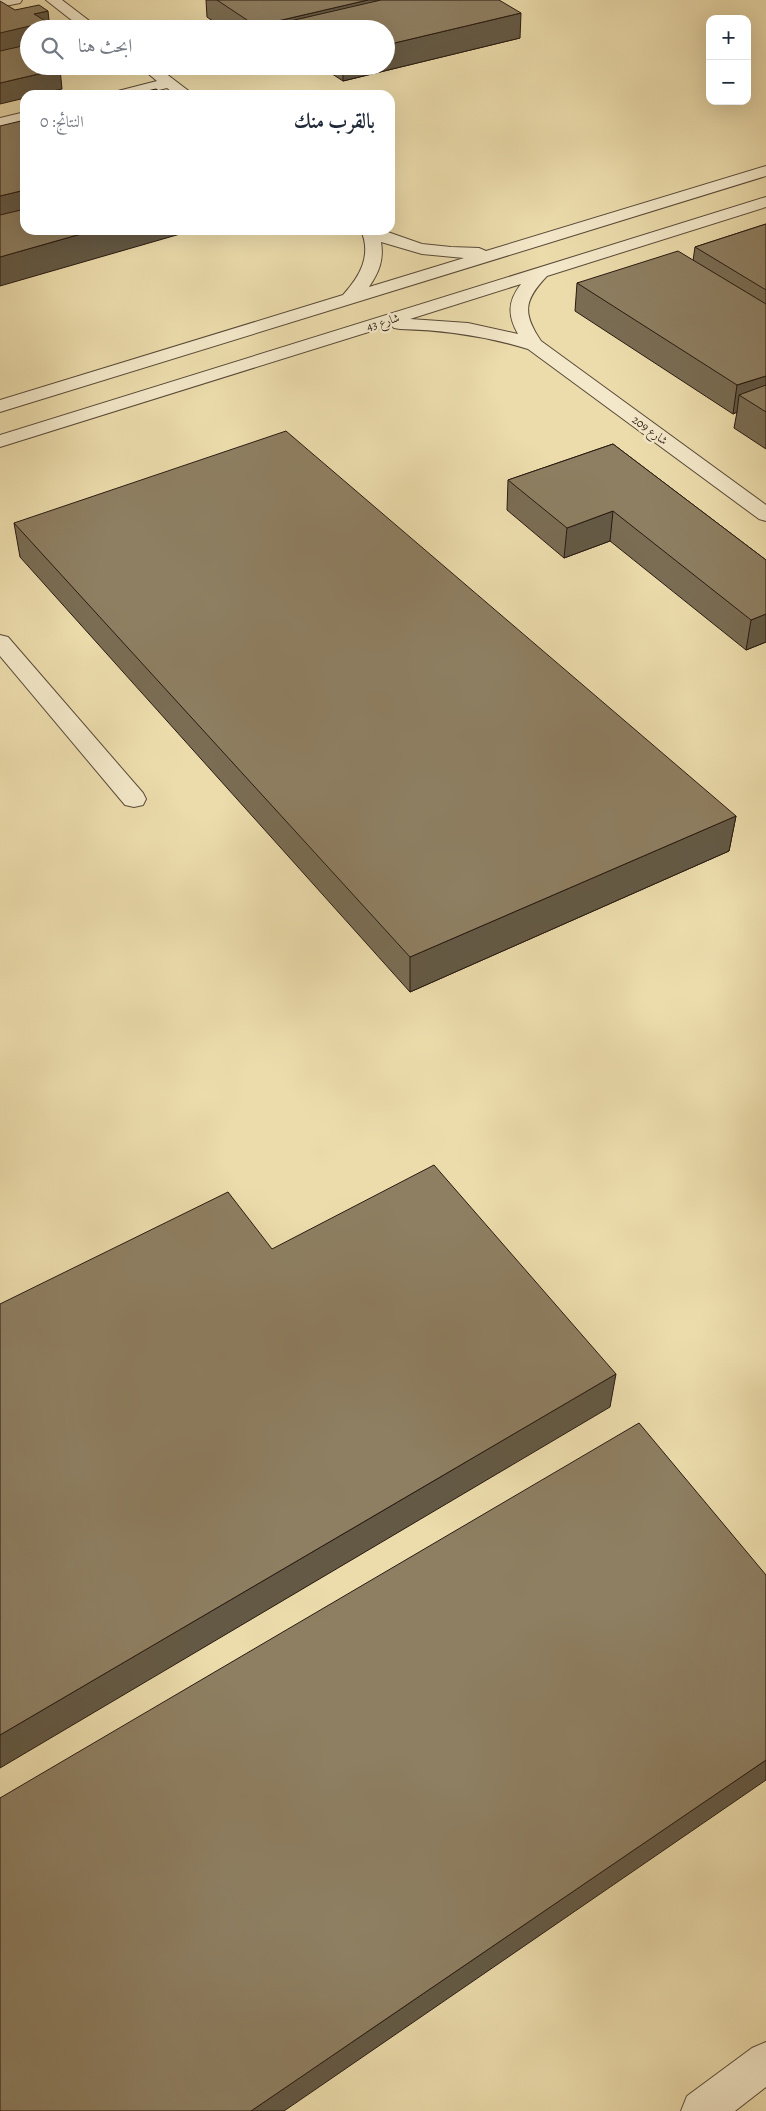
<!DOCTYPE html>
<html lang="ar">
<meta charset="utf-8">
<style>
body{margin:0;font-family:Alegreya,Amiri,serif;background:#f2f2f3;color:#1f2937;direction:rtl}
.controls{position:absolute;right:15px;top:15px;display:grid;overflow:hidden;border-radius:10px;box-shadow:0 5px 20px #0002}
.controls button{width:45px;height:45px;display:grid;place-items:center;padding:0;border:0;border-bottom:1px solid #e0e1e3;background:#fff;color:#1f2937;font:25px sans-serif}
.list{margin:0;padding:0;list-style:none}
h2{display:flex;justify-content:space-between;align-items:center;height:65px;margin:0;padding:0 20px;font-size:21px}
h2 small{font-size:16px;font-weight:400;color:#747a83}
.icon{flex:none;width:28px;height:28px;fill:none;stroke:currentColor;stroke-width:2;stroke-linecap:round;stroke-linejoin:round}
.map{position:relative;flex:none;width:766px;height:2111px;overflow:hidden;direction:ltr}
.search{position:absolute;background:#fff;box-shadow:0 5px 20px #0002;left:20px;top:20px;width:375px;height:55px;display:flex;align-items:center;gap:12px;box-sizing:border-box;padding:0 18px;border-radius:28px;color:#747a83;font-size:19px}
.panel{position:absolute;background:#fff;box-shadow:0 5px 20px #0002;left:20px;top:90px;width:375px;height:145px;border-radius:15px;direction:rtl}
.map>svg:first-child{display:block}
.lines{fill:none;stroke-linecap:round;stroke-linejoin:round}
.minor-casing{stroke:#594a38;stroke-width:2}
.minor{fill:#f3e8c9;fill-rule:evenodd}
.wall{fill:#7a6d54;stroke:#281a11}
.shaded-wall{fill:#635945;stroke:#281a11}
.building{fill:#8e7f62;stroke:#281a11}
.labels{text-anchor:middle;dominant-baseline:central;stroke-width:5;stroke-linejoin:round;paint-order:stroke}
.far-street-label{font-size:12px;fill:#281a11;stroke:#f3e8c9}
</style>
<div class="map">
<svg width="766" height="2111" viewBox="0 0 766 2111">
<rect width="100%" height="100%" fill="#ecdcac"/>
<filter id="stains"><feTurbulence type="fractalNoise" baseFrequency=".004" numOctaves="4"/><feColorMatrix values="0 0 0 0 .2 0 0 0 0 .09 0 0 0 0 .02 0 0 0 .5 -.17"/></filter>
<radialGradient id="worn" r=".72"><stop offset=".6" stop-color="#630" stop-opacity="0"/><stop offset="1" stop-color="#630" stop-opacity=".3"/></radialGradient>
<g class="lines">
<!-- minor casing -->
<g class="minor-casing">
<g id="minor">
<polygon points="0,0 22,0 20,3 0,7"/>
<polygon points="46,0 62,0 100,29 83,29"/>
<polygon points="139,66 156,66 194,95 176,95 167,88 138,95 111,95 114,92 157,81"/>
<polygon points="25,112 25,122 0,128 0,118"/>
<path d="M766,166V176L0,412V400L343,295C360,276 372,256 361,230H382L422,244L451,247L479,248L486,251ZM381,242L422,254L464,258L369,287C379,272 384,260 381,242Z"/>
<path d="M766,197V207L547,276C524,300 522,313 541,341L766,505V521L759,519L528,349C486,336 444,330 400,329L394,328L391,325L0,447V435ZM521,284C507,302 508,316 518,334L468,323L410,319Z"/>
<polygon points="0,635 8,637 143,793 146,799 143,805 134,807 125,805 0,656"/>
<polygon points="766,2042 766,2087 735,2111 681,2111 687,2096 752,2048"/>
</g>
</g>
<!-- minor -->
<use href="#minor" class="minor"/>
</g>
<!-- wall -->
<g class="wall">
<polygon points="206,0 499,0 520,38 343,81 320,66 386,66 386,29 224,29 207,17"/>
<polygon points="766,224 766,449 734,428 737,412 733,414 575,311 577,283 693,261 695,247"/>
<polygon points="613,444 766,560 766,642 746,650 610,541 564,558 507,510 508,480"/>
<polygon points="14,523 736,816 729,851 410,992 20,557"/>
</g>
<!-- shaded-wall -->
<g class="shaded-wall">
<polygon points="368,0 458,0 256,29 256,26"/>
<polygon points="48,11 50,29 29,29 29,52 0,59 0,33 34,14"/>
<polygon points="521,13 520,38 343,81 343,66 386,66 386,45"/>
<polygon points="60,69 62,89 36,95 25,95 25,98 0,104 0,83"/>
<polygon points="25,190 25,222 0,229 0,196"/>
<polygon points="95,230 194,230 0,286 0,257"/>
<polygon points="766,376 766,403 739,395 737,412 733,414 737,385"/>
<polygon points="613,511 610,541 564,558 567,528"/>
<polygon points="766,614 766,642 746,650 751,620"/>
<polygon points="736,816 729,851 410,992 410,957"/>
<polygon points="616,1374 610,1407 0,1768 0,1735"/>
<polygon points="766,1760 766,1780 284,2111 251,2111"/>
</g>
<!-- building -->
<g class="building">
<polygon points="217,0 368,0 256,26"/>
<polygon points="381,0 499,0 521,13 386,45 386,29 260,28"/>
<polygon points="0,1 15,10 39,5 48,11 34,14 47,22 0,33"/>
<polygon points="27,45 29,46 29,66 56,66 60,69 0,83 0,51"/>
<polygon points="156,89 165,95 130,95"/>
<polygon points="25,120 25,190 0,196 0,126"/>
<polygon points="25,209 25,230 95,230 0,257 0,215"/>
<polygon points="766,224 766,290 695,247"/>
<polygon points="678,251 766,304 766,376 737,385 577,283"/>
<polygon points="766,385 766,412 739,395"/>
<polygon points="286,431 736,816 410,957 14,523"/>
<polygon points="613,444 766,560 766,614 751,620 613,511 567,528 508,480"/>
<polygon points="434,1165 616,1374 0,1735 0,1304 228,1192 272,1249"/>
<polygon points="639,1423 766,1575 766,1760 251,2111 0,2111 0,1798"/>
</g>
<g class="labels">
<!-- far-street labels -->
<g class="far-street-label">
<text transform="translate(383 322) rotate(-17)">شارع 43</text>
<text transform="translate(650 430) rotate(36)">شارع 209</text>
</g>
</g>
<rect width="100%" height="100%" filter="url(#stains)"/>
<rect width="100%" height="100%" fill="url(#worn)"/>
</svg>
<div class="controls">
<button>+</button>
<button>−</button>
</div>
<div class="search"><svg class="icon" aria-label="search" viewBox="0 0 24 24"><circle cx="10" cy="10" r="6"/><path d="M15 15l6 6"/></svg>ابحث هنا</div>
<section class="panel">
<h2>بالقرب منك<small>النتائج: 0</small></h2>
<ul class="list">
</ul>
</section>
</div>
